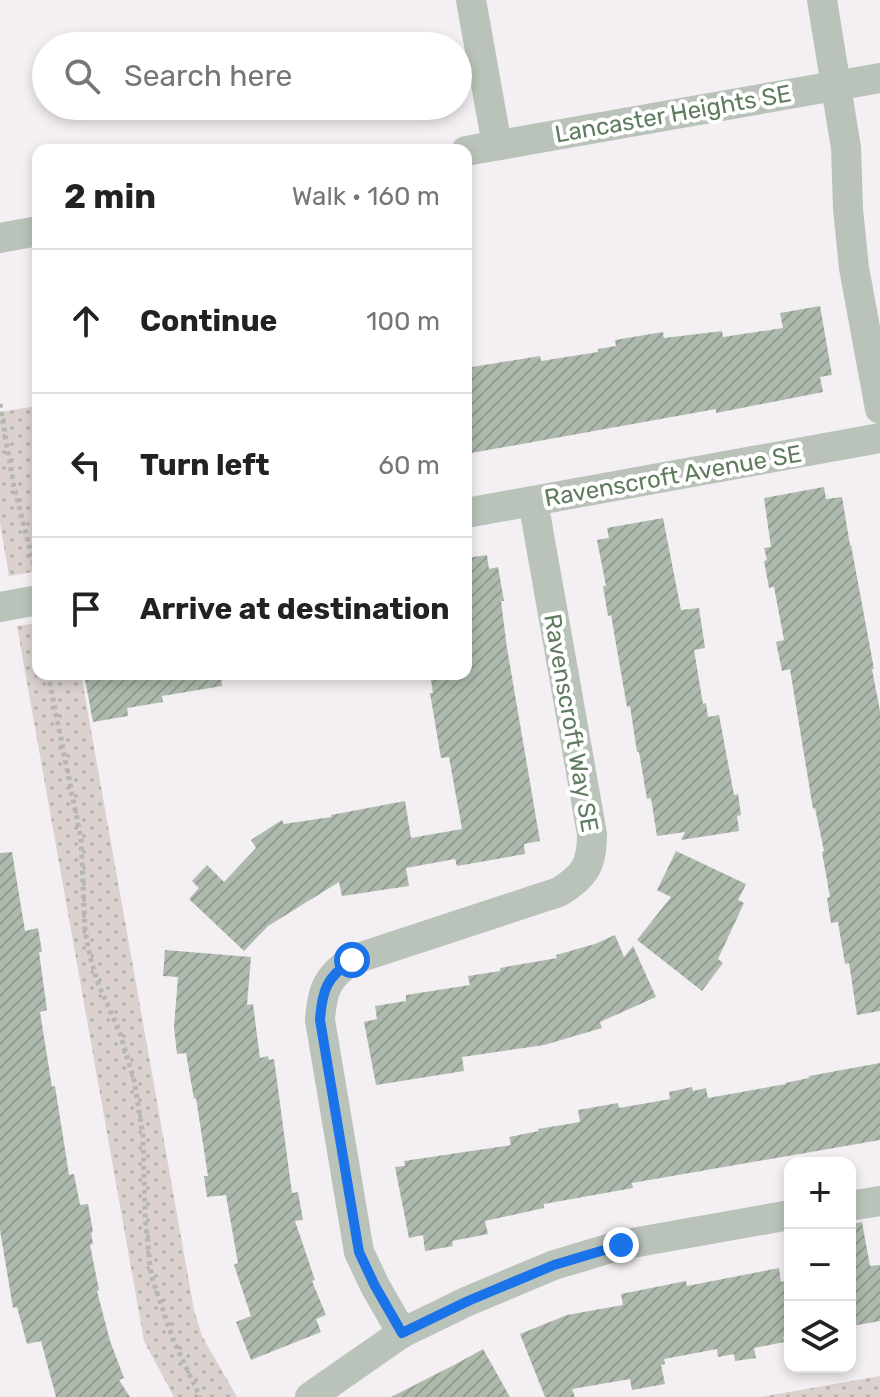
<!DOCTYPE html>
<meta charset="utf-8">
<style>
body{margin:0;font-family:Rubik,sans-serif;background:#f2f2f2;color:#222}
.controls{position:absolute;right:24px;bottom:24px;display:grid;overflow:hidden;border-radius:16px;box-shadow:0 4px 12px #0003}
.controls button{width:72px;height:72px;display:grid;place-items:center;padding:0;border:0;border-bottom:2px solid #e0e0e0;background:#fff;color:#222;font:40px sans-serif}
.stop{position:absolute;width:24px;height:24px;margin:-18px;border:6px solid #1a73e8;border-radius:50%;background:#fff}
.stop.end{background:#1a73e8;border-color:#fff;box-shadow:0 2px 8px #0008}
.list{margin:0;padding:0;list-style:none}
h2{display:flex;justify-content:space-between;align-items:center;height:104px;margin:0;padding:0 32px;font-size:34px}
h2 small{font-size:26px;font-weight:400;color:#767676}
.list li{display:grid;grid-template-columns:52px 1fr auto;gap:24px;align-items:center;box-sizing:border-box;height:144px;padding:0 32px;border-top:2px solid #e0e0e0}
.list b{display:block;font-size:30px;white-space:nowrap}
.list em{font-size:26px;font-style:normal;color:#767676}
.icon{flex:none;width:44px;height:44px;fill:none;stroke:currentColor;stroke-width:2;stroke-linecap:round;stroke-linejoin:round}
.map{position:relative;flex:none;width:880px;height:1397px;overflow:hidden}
.search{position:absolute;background:#fff;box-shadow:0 4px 12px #0003;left:32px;top:32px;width:440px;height:88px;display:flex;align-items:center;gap:20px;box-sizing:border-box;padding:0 28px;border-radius:44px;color:#767676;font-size:30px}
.panel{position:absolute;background:#fff;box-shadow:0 4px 12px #0003;left:32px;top:144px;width:440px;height:536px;border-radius:16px}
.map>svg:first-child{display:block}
.park{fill:url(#park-dots)}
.building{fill:url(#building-hatch)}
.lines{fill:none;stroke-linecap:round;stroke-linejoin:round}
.path{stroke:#b3b9b2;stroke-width:5;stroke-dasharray:4 4;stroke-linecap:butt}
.minor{stroke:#bac3ba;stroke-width:30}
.route{stroke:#1a73e8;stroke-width:10}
.labels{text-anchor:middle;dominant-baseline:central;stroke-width:8;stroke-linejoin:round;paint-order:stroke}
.street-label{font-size:24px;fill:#607c5e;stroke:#fff}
</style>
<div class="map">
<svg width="880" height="1397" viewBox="0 0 880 1397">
<defs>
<pattern id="park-dots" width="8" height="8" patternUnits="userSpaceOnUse" patternTransform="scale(2)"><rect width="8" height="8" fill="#dbd2d0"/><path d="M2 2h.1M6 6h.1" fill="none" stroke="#b5afac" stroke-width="1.8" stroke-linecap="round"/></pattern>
<pattern id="building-hatch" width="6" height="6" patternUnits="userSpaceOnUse" patternTransform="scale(2)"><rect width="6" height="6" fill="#afbaae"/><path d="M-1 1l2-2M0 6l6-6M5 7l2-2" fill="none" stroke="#929c91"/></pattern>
</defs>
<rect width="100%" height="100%" fill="#f4eff2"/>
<!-- park -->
<g class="park">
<polygon points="36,406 38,417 38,571 9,576 0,523 0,412"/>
<polygon points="38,623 38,674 81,674 194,1310 202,1336 237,1397 174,1397 144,1341 17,626"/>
<polygon points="880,1376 880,1397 760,1397"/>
</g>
<!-- building -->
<g class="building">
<polygon points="820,306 832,375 820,377 823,392 716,413 716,409 466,454 466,368 540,356 541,361 598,352 598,349 616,346 615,340 663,332 664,338 722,331 723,337 783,328 780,313"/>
<polygon points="824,487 826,499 842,497 850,545 851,545 874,669 872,669 880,711 880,1011 857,1015 849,963 845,964 838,922 831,923 827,898 830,897 822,852 824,851 815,808 813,809 790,669 782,671 776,642 784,640 774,587 769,588 764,561 767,560 764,548 771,547 764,498"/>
<polygon points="663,518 681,610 699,608 705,648 694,650 703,704 706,703 708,717 719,715 734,795 738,794 741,815 737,816 739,831 681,840 685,832 657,836 651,798 647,799 639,752 637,752 630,706 627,707 611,615 608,616 603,586 606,586 597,540 609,538 607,528"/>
<polygon points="487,555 489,569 498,567 504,601 501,601 507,648 540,841 524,844 525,854 457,866 455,859 406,868 409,886 342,896 339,882 268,926 244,951 189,899 199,888 192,881 207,865 224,882 256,848 251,840 282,820 284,824 331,817 331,815 405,801 411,838 462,829 449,757 441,758 430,693 433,693 430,674 466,674 466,558"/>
<polygon points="84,674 221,674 222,686 162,696 163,702 127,708 128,716 93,722"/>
<polygon points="676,851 746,884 738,900 744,903 718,959 723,963 702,991 637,940 671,897 657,890"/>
<polygon points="12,852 25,931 38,928 42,952 39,952 47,1010 40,1012 52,1087 55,1086 69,1175 74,1174 80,1205 88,1204 93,1232 91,1233 93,1244 90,1245 99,1290 97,1291 110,1341 124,1378 119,1380 130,1397 56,1397 41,1341 27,1344 17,1307 13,1308 0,1230 0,853"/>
<polygon points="615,935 624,957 633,946 656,997 600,1022 602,1028 544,1045 462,1057 464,1071 376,1085 364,1022 377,1019 375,1006 406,1001 406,995 470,985 468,976 500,971 500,968 557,958 556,955 595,944"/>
<polygon points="165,950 251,957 247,1005 253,1004 260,1058 268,1056 269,1060 274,1059 292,1193 298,1192 303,1220 295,1221 315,1280 312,1281 326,1315 316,1319 321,1332 251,1360 236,1322 251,1316 234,1265 238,1263 226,1195 207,1197 204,1176 208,1176 196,1098 194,1099 186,1053 177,1054 174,1027 178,977 163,976"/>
<polygon points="880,1063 880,1140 632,1183 633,1188 544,1204 544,1208 485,1221 488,1234 452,1241 453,1246 425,1251 423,1235 409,1238 395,1167 405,1166 404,1161 511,1145 509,1137 539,1131 538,1129 580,1122 578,1110 618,1103 619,1108 670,1099 669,1092 692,1087 693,1091 706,1088 708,1098 786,1084 785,1083 809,1078 809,1076"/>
<polygon points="862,1222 870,1266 880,1265 880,1321 852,1326 850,1313 850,1224"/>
<polygon points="779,1268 781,1282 790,1280 790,1336 783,1337 784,1342 754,1348 756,1358 735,1361 734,1354 718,1357 717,1349 664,1359 665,1364 661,1365 665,1384 632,1390 630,1379 572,1389 575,1397 545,1397 520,1334 567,1315 623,1305 621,1294 686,1281 687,1286"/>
<polygon points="483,1349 510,1397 391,1397 456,1364"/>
</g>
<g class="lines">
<!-- path -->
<g class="path">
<polyline points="0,404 14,487 36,573"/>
<polyline points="48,674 81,839 85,929 90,957 99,986 119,1030 134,1080 143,1136 145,1216 151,1275 173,1339 200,1397"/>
</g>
<!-- minor -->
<g class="minor">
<polyline points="471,0 497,145"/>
<polyline points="822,0 846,148 848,209 854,268 880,409"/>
<polyline points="466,151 880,78"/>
<polyline points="0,238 38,231"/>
<polyline points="466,513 880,438"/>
<polyline points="0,607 38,600"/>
<polyline points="850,1206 880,1201"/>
<path d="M402,1333L375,1286L359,1252L320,1020C322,990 327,977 352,960L559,892C585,876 592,865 592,834L533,501"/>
<polyline points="310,1397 402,1333 468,1301 554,1265 621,1245 790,1215"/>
</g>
</g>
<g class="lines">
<!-- route -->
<path class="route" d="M352,960C327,977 322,990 320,1020L359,1252L375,1286L402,1333L468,1301L554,1265L621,1245"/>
</g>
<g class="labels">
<!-- street labels -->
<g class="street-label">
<text transform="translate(673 114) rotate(-10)">Lancaster Heights SE</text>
<text transform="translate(673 476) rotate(-10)">Ravenscroft Avenue SE</text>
<text transform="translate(571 723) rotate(80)">Ravenscroft Way SE</text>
</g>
</g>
</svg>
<div class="controls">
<button>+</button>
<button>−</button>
<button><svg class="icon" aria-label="layers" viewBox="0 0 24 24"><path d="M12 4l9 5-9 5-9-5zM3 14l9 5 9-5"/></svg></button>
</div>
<div class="stop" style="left:352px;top:960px"></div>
<div class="stop end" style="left:621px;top:1245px"></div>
<div class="search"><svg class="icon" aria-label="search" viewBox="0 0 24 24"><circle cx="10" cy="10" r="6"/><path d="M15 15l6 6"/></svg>Search here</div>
<section class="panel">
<h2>2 min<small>Walk · 160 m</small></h2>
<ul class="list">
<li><svg class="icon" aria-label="ahead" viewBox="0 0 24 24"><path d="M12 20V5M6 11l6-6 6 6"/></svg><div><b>Continue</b></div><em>100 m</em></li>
<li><svg class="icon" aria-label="left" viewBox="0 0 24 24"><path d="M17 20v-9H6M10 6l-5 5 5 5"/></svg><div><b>Turn left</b></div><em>60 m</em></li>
<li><svg class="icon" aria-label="arrive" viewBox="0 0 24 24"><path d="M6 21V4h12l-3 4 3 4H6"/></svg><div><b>Arrive at destination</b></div></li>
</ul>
</section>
</div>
